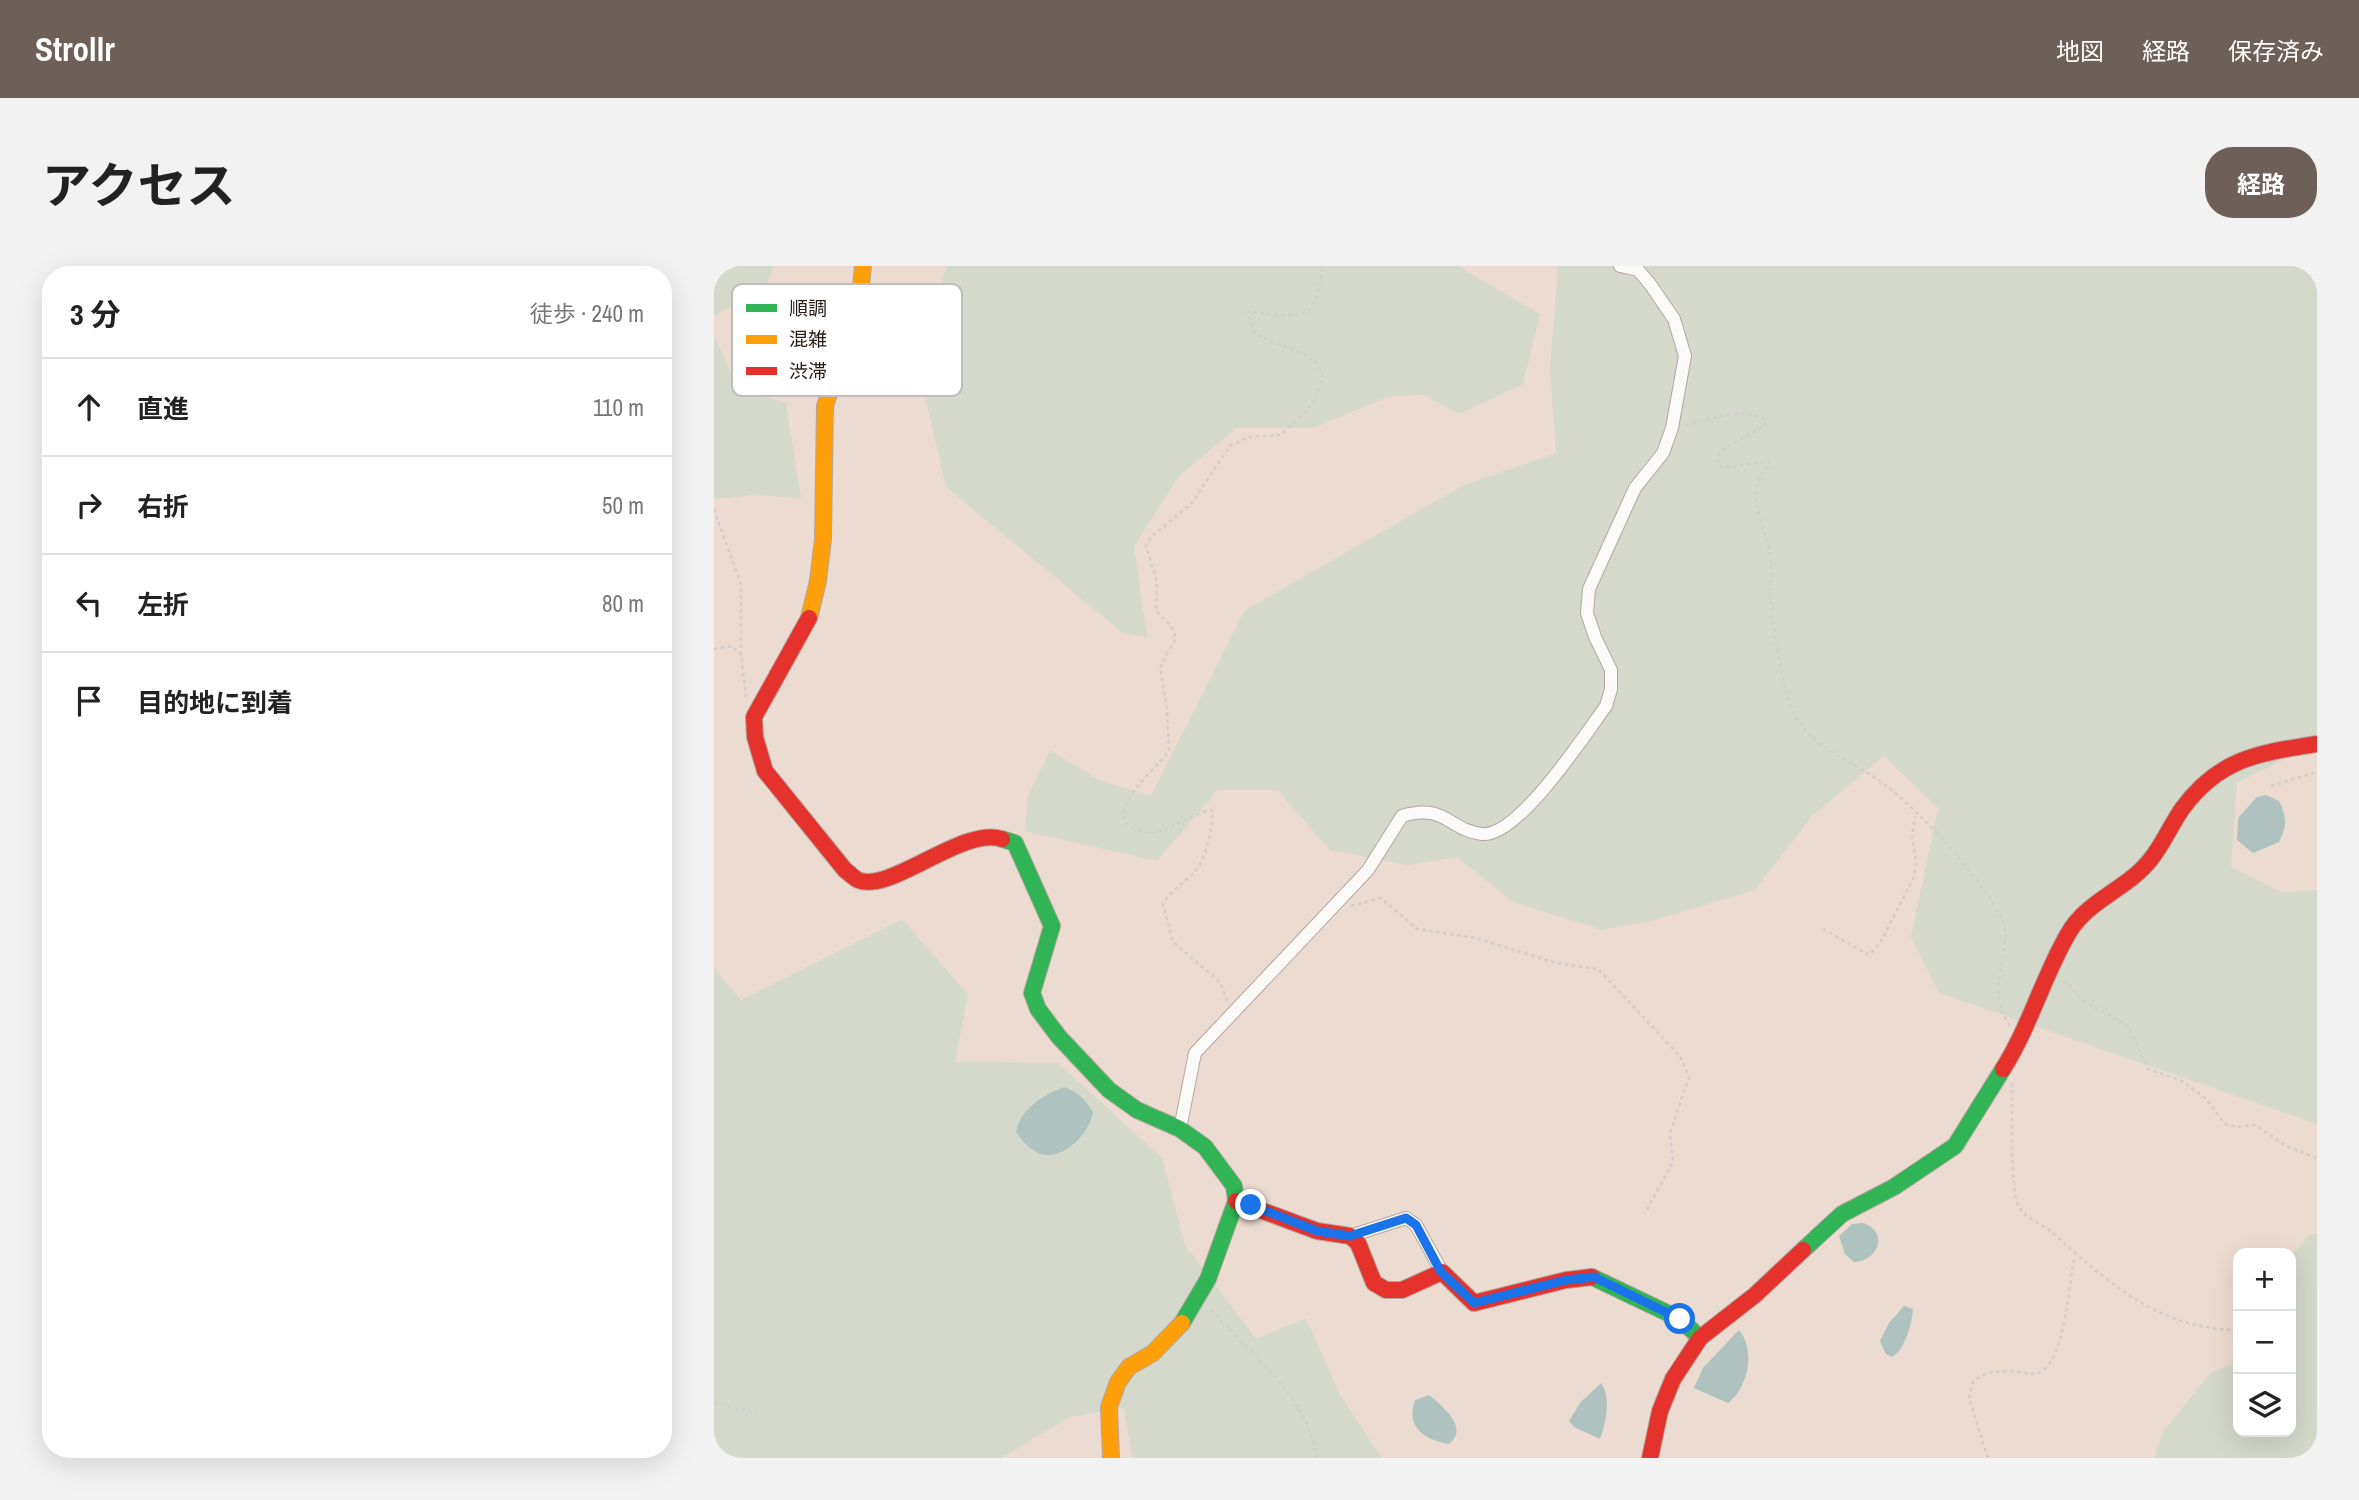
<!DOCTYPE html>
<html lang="ja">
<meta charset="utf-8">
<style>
body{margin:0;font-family:"Archivo Narrow","Noto Sans JP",sans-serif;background:#f2f2f2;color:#222}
.controls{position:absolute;right:21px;bottom:21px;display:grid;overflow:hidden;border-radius:14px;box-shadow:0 7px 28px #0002}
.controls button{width:63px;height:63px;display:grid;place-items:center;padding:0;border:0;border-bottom:2px solid #e0e0e0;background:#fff;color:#222;font:35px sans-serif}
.stop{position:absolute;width:21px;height:21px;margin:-16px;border:5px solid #1a73e8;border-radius:50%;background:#fff}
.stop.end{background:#1a73e8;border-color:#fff;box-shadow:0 2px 7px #0008}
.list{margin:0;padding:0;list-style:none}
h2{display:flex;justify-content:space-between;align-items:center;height:91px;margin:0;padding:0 28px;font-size:30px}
h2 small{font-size:23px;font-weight:400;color:#767676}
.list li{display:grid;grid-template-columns:46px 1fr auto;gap:21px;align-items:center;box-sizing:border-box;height:98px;padding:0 28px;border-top:2px solid #e0e0e0}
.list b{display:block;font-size:26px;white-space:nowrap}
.list em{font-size:23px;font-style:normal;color:#767676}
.icon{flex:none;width:38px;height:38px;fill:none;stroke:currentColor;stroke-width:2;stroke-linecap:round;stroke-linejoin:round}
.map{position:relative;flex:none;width:1603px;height:1192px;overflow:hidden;border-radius:28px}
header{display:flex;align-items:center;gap:42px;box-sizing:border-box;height:98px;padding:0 35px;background:#6d6058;color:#fff}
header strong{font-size:33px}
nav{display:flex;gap:38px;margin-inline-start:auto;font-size:24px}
.intro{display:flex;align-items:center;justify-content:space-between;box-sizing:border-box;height:168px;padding:0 42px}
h1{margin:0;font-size:49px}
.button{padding:18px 32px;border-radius:28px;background:#6d6058;color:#fff;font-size:24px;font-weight:700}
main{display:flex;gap:42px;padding:0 42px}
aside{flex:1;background:#fff;border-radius:28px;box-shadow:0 7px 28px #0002}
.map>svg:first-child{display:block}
.green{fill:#d5d9cc}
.water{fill:#aec2c0}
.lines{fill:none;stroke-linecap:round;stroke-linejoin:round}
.street-casing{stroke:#b3a69e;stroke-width:14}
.fast-casing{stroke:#b3a69e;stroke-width:18}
.slow-casing{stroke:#b3a69e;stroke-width:18}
.jam-casing{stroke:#b3a69e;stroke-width:18}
.path{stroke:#d2cdcb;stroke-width:2.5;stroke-dasharray:3.5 3.5;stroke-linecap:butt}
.street{stroke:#fcfaf8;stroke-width:12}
.fast{stroke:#30b455;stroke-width:16}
.slow{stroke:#ff9f0a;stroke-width:16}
.jam{stroke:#e5322d;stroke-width:16}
.route{stroke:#1a73e8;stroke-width:9}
.key{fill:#fff;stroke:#bfbcb9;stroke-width:2}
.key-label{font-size:19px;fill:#291e17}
</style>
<header>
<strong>Strollr</strong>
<nav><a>地図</a><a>経路</a><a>保存済み</a></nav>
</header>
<div class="intro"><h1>アクセス</h1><a class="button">経路</a></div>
<main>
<aside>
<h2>3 分<small>徒歩 · 240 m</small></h2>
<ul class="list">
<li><svg class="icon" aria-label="ahead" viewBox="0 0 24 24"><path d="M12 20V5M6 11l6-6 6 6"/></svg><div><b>直進</b></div><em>110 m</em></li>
<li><svg class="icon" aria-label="right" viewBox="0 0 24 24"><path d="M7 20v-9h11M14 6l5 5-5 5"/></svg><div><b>右折</b></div><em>50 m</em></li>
<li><svg class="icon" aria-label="left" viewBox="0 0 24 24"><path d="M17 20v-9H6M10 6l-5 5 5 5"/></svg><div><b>左折</b></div><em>80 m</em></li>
<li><svg class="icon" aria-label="arrive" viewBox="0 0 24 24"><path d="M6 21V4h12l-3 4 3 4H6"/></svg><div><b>目的地に到着</b></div></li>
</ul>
</aside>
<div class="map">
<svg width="1603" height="1192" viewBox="0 0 1603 1192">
<rect width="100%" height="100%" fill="#ecdbd0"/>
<!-- green -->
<g class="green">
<polygon points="0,0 60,0 51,22 0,50"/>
<polygon points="233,0 744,0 826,48 809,118 745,148 710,129 674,131 599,162 523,162 466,209 420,280 433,371 409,367 232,221 209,122 220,36"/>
<polygon points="844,0 1603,0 1603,477 1523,517 1517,601 1567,626 1603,624 1603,858 1225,727 1197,671 1224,542 1170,490 1098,550 1041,624 944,653 888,664 799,636 743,591 694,599 616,584 563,524 504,524 443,595 311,565 313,532 336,484 385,514 437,530 530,345 750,219 842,187 836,104"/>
<polygon points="0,69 24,123 72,137 87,232 40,229 0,233"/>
<polygon points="188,653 254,728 241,796 344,797 448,892 471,979 542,1073 592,1052 625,1127 668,1192 418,1192 410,1142 356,1151 287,1192 0,1192 0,702 27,734"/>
<polygon points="1603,967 1603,1192 1440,1192 1449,1166 1497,1106 1524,1097 1524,1166 1577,1166 1577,990 1594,970"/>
</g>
<!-- water -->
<g class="water">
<path d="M1552,529L1565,535C1573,552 1573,559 1565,576L1539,587L1523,574L1524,552L1543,531Z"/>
<path d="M350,821C362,824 373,835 379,846C376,868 346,899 322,886C314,882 307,873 302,866C308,841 328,830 350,821Z"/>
<path d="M1149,957C1177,967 1162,996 1140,996L1131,988L1125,970L1138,958Z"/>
<path d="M1190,1040L1199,1043C1198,1057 1191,1084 1178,1091L1172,1088L1166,1075L1175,1057Z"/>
<path d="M1025,1064C1042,1084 1034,1122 1014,1137L980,1122L989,1102Z"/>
<path d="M887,1117C897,1131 892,1157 886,1173L860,1161L855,1155L866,1137Z"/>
<path d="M715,1129C728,1140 756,1162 735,1178C711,1174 691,1161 701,1134Z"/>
</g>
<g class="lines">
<!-- street casing -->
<g class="street-casing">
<g id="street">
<path d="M466,863L481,787L654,604L688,550C732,537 734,564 768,568C804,572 872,467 892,440L897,423V404L881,371L873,347L875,323L921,222L949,187L958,162L971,90L960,53L936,18L924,4L906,0"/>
<polyline points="636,970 692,952 702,959 728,1006"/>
</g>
</g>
<!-- fast casing -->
<g class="fast-casing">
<g id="fast">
<polyline points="288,573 301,577 338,660 318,727 324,743 345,771 395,824 423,844 466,863 491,881 520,920 522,935 494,1013 468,1057"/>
<polyline points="1089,984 1128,948 1180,921 1241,880 1289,803"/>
<polyline points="878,1011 966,1053 986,1072"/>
</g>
</g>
<!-- slow casing -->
<g class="slow-casing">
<g id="slow">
<polyline points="95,352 104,315 109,273 111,140 145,39 149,0"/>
<polyline points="397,1192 395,1141 404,1116 415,1101 439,1087 468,1057"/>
</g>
</g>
<!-- jam casing -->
<g class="jam-casing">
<g id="jam">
<path d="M95,352L40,451L41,471L51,505L131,604C135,607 140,612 144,614C176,628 248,560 288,573"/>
<path d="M1289,803C1316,760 1329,711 1354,668C1373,634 1414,623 1437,593C1449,578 1457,559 1468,543C1505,492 1545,487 1603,478"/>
<polyline points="522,935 603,965 636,970 644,977 660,1017 672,1024 688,1024 728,1006 760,1037 852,1014 878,1011"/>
<polyline points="936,1192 946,1145 959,1113 986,1072 1041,1029 1089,984"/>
</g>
</g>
<!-- path -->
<g class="path">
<path d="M972,159C995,154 1031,139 1052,155L1050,160L1006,185L1004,194L1006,200L1012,202L1055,195V201C1027,224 1052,259 1056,289C1059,304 1055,321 1057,337C1058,362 1071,436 1084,455C1105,485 1146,499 1174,521C1216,556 1258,602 1286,649C1304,680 1267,720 1296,760"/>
<polyline points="0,243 27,319 27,389"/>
<polyline points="0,383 18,380 27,389 32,431"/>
<polyline points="1557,520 1603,506"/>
<polyline points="637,640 667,632 703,663 762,672 842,697 884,703 966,790 975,811 956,867 959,896 931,947"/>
<polyline points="1109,663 1155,689 1166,677 1200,611 1202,594 1198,572 1201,550"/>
<polyline points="1350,714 1368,734 1414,760 1434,803 1468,815 1492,833 1511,858 1523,861 1541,859 1574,881 1603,892"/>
<path d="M513,735L507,717L459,676L449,638C457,624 469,618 480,607C491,596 500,560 498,544C479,547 465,559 447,565C437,569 430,567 421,563C386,548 444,501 455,485L453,443L447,407V399L462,372L457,360L442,345L443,315L432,280L437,271L478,237L516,180L535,171L566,169C586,153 629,113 596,92C580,81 558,77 541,68L534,46C586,50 602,61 609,0"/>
<path d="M1298,817C1299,842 1295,922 1305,941C1311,952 1330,959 1339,967C1393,1016 1447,1064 1524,1064"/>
<path d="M497,1044C534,1085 597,1134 602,1192"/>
<polyline points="0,1137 48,1148"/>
<path d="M1274,1192L1255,1132L1259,1116C1271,1104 1288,1105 1305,1106C1312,1107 1319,1109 1326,1106C1352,1093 1354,1017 1361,990"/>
</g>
<!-- street -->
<use href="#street" class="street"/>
<!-- fast -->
<use href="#fast" class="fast"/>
<!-- slow -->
<use href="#slow" class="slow"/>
<!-- jam -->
<use href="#jam" class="jam"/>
</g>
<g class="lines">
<!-- route -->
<polyline class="route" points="537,939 603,965 636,970 692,952 702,959 727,1006 760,1037 852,1014 880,1011 966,1053"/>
</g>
<!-- legend -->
<rect x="18" y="18" width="230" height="112" rx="10" class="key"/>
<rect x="32" y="38" width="31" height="8" fill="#30b455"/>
<rect x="32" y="69" width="31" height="9" fill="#ff9f0a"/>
<rect x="32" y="101" width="31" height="8" fill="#e5322d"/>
<g class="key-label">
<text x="75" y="49">順調</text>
<text x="75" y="80">混雑</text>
<text x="75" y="112">渋滞</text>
</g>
</svg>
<div class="controls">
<button>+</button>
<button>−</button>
<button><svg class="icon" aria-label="layers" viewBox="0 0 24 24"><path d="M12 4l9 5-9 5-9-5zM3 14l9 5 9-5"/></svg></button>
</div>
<div class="stop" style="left:966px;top:1053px"></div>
<div class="stop end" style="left:537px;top:939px"></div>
</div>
</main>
